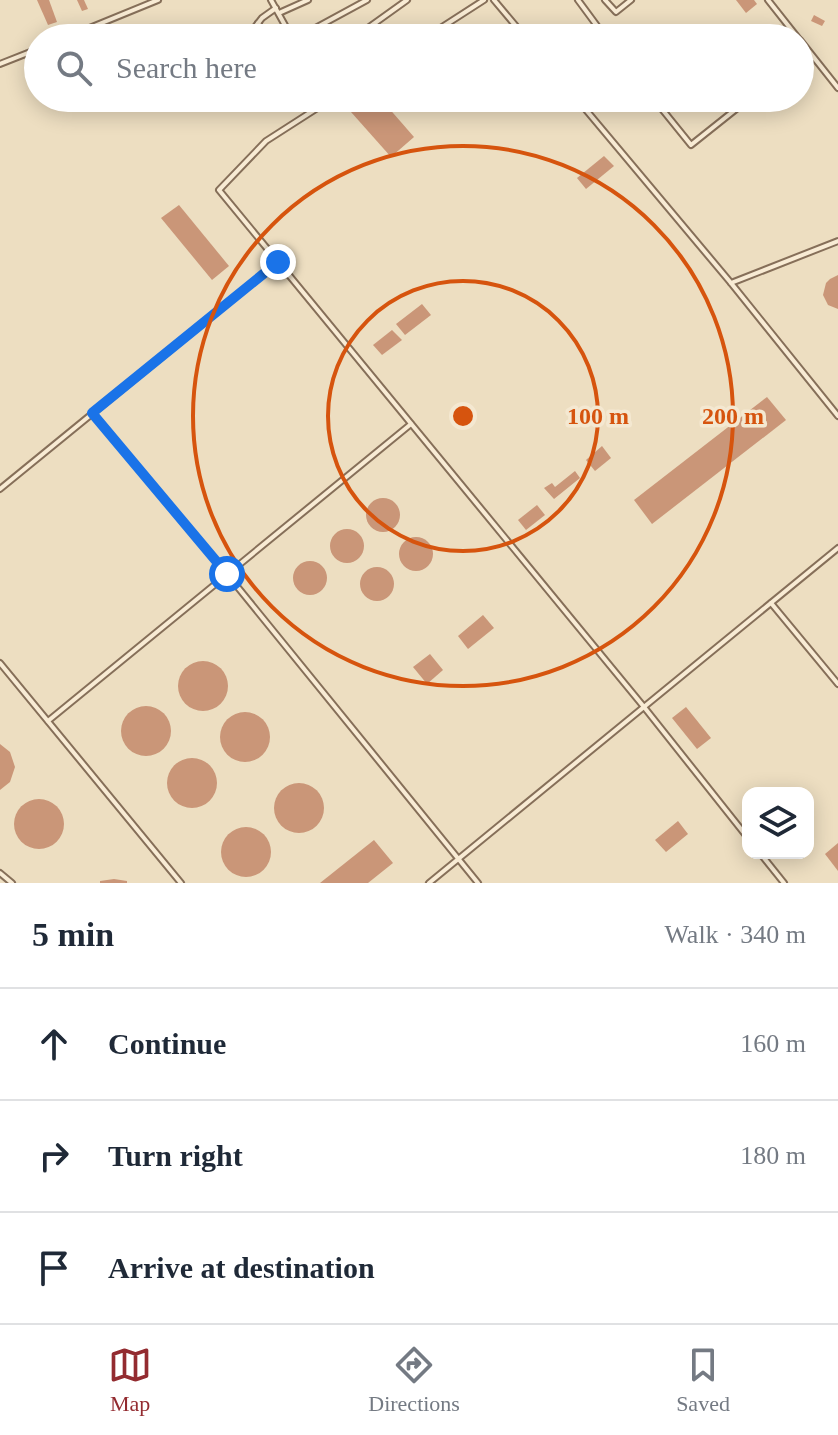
<!DOCTYPE html>
<meta charset="utf-8">
<style>
body{margin:0;font-family:"Times New Roman",serif;background:#f2f2f3;color:#1f2937}
.controls{position:absolute;right:24px;bottom:24px;display:grid;overflow:hidden;border-radius:16px;box-shadow:0 4px 20px #0003}
.controls button{width:72px;height:72px;display:grid;place-items:center;padding:0;border:0;border-bottom:2px solid #e0e1e3;background:#fff;color:#1f2937;font:40px sans-serif}
.stop{position:absolute;width:24px;height:24px;margin:-18px;border:6px solid #1a73e8;border-radius:50%;background:#fff}
.stop.end{background:#1a73e8;border-color:#fff;box-shadow:0 2px 8px #0008}
.list{margin:0;padding:0;list-style:none}
h2{display:flex;justify-content:space-between;align-items:center;height:104px;margin:0;padding:0 32px;font-size:34px}
h2 small{font-size:26px;font-weight:400;color:#747a83}
.list li{display:grid;grid-template-columns:52px 1fr auto;gap:24px;align-items:center;box-sizing:border-box;height:112px;padding:0 32px;border-top:2px solid #e0e1e3}
.list b{display:block;font-size:30px;white-space:nowrap}
.list em{font-size:26px;font-style:normal;color:#747a83}
.icon{flex:none;width:44px;height:44px;fill:none;stroke:currentColor;stroke-width:2;stroke-linecap:round;stroke-linejoin:round}
.map{position:relative;flex:none;width:838px;height:883px;overflow:hidden}
.search{position:absolute;background:#fff;box-shadow:0 4px 20px #0003;left:24px;right:24px;top:24px;height:88px;display:flex;align-items:center;gap:20px;box-sizing:border-box;padding:0 28px;border-radius:44px;color:#747a83;font-size:30px}
.sheet{height:440px;background:#fff}
nav{display:flex;justify-content:space-around;align-items:center;box-sizing:border-box;height:112px;border-top:2px solid #e0e1e3;background:#fff;font-size:22px;color:#747a83}
nav a{display:grid;justify-items:center;gap:4px}
nav .on{color:#932b30}
.map>svg:first-child{display:block}
.building{fill:#ca9678}
.lines{fill:none;stroke-linecap:round;stroke-linejoin:round}
.lane-casing{stroke:#866f59;stroke-width:8}
.lane{stroke:#f8ebd4;stroke-width:4}
.route{stroke:#1a73e8;stroke-width:10}
.ring{fill:none;stroke:#d6540e;stroke-width:4}
.centre{fill:#d6540e;stroke:#f4e8d1;stroke-width:4}
.ring-label{font-size:24px;text-anchor:middle;font-weight:bold;fill:#d6540e;stroke:#f4e8d1;stroke-width:7;stroke-linejoin:round;paint-order:stroke}
</style>
<div class="map">
<svg width="838" height="883" viewBox="0 0 838 883">
<rect width="100%" height="100%" fill="#eddec1"/>
<!-- building -->
<g class="building">
<polygon points="37,0 49,0 57,22 48,25"/>
<polygon points="77,0 84,0 88,9 82,11"/>
<polygon points="736,0 754,0 757,4 746,13"/>
<polygon points="814,15 825,21 822,26 811,21"/>
<polygon points="367,98 380,98 414,137 391,157 351,112"/>
<polygon points="604,156 614,166 586,189 577,178"/>
<polygon points="179,205 229,266 212,280 161,218"/>
<polygon points="838,275 838,309 828,305 823,295 826,283 830,279"/>
<polygon points="422,304 431,315 405,335 396,324"/>
<polygon points="392,330 402,340 382,355 373,345"/>
<polygon points="767,397 786,420 652,524 634,500"/>
<polygon points="602,446 611,458 595,471 586,460"/>
<polygon points="575,471 580,478 554,499 544,488 552,483 555,487"/>
<circle cx="383" cy="515" r="17"/>
<polygon points="537,505 545,515 526,530 518,520"/>
<circle cx="347" cy="546" r="17"/>
<circle cx="416" cy="554" r="17"/>
<circle cx="310" cy="578" r="17"/>
<circle cx="377" cy="584" r="17"/>
<polygon points="483,615 494,628 468,649 458,636"/>
<polygon points="430,654 443,670 427,684 413,667"/>
<circle cx="203" cy="686" r="25"/>
<circle cx="146" cy="731" r="25"/>
<polygon points="686,707 711,738 697,749 672,718"/>
<circle cx="245" cy="737" r="25"/>
<polygon points="0,744 10,752 15,767 10,782 0,790"/>
<circle cx="192" cy="783" r="25"/>
<circle cx="299" cy="808" r="25"/>
<circle cx="39" cy="824" r="25"/>
<polygon points="678,821 688,834 666,852 655,840"/>
<circle cx="246" cy="852" r="25"/>
<polygon points="374,840 393,863 368,883 320,883"/>
<polygon points="838,843 838,871 825,854"/>
<polygon points="114,879 127,881 127,883 100,883 100,881"/>
</g>
<g class="lines">
<!-- lane casing -->
<g class="lane-casing">
<g id="lane">
<polyline points="271,0 292,38"/>
<polyline points="494,0 526,38"/>
<polyline points="578,0 606,38"/>
<polyline points="605,0 616,12 631,0"/>
<polyline points="768,0 798,38"/>
<polyline points="279,13 308,0"/>
<polyline points="258,23 266,38"/>
<polyline points="65,38 158,0"/>
<polyline points="232,38 255,27 262,18 276,8"/>
<polyline points="297,38 367,0"/>
<polyline points="354,38 407,0"/>
<polyline points="425,38 484,0"/>
<polyline points="800,40 838,88"/>
<polyline points="0,64 38,49"/>
<polyline points="333,98 266,141 219,190 644,707 748,838"/>
<polyline points="576,98 731,283 838,241"/>
<polyline points="653,98 691,145 750,98"/>
<polyline points="731,283 838,416"/>
<polyline points="92,413 227,574 478,883"/>
<polyline points="0,489 278,262"/>
<polyline points="771,603 838,684"/>
<polyline points="0,663 181,883"/>
<polyline points="48,721 411,424"/>
<polyline points="760,853 784,883"/>
<polyline points="0,873 12,883"/>
<polyline points="429,883 838,548"/>
</g>
</g>
<!-- lane -->
<use href="#lane" class="lane"/>
</g>
<g class="lines">
<!-- route -->
<polyline class="route" points="227,574 92,413 278,262"/>
</g>
<!-- distance rings -->
<g class="ring">
<circle cx="463" cy="416" r="135"/>
<circle cx="463" cy="416" r="270"/>
</g>
<circle cx="463" cy="416" r="12" class="centre"/>
<g class="ring-label">
<text x="598" y="424">100 m</text>
<text x="733" y="424">200 m</text>
</g>
</svg>
<div class="controls">
<button><svg class="icon" aria-label="layers" viewBox="0 0 24 24"><path d="M12 4l9 5-9 5-9-5zM3 14l9 5 9-5"/></svg></button>
</div>
<div class="stop" style="left:227px;top:574px"></div>
<div class="stop end" style="left:278px;top:262px"></div>
<div class="search"><svg class="icon" aria-label="search" viewBox="0 0 24 24"><circle cx="10" cy="10" r="6"/><path d="M15 15l6 6"/></svg>Search here</div>
</div>
<section class="sheet">
<h2>5 min<small>Walk · 340 m</small></h2>
<ul class="list">
<li><svg class="icon" aria-label="ahead" viewBox="0 0 24 24"><path d="M12 20V5M6 11l6-6 6 6"/></svg><div><b>Continue</b></div><em>160 m</em></li>
<li><svg class="icon" aria-label="right" viewBox="0 0 24 24"><path d="M7 20v-9h11M14 6l5 5-5 5"/></svg><div><b>Turn right</b></div><em>180 m</em></li>
<li><svg class="icon" aria-label="arrive" viewBox="0 0 24 24"><path d="M6 21V4h12l-3 4 3 4H6"/></svg><div><b>Arrive at destination</b></div></li>
</ul>
</section>
<nav>
<a class="on"><svg class="icon" aria-label="map" viewBox="0 0 24 24"><path d="M3 6l6-2 6 2 6-2v14l-6 2-6-2-6 2zM9 4v14M15 6v14"/></svg>Map</a>
<a><svg class="icon" aria-label="directions" viewBox="0 0 24 24"><path d="M12 3l9 9-9 9-9-9zM9 14v-3h6M13 9l2 2-2 2"/></svg>Directions</a>
<a><svg class="icon" aria-label="saved" viewBox="0 0 24 24"><path d="M7 4h10v16l-5-4-5 4z"/></svg>Saved</a>
</nav>
